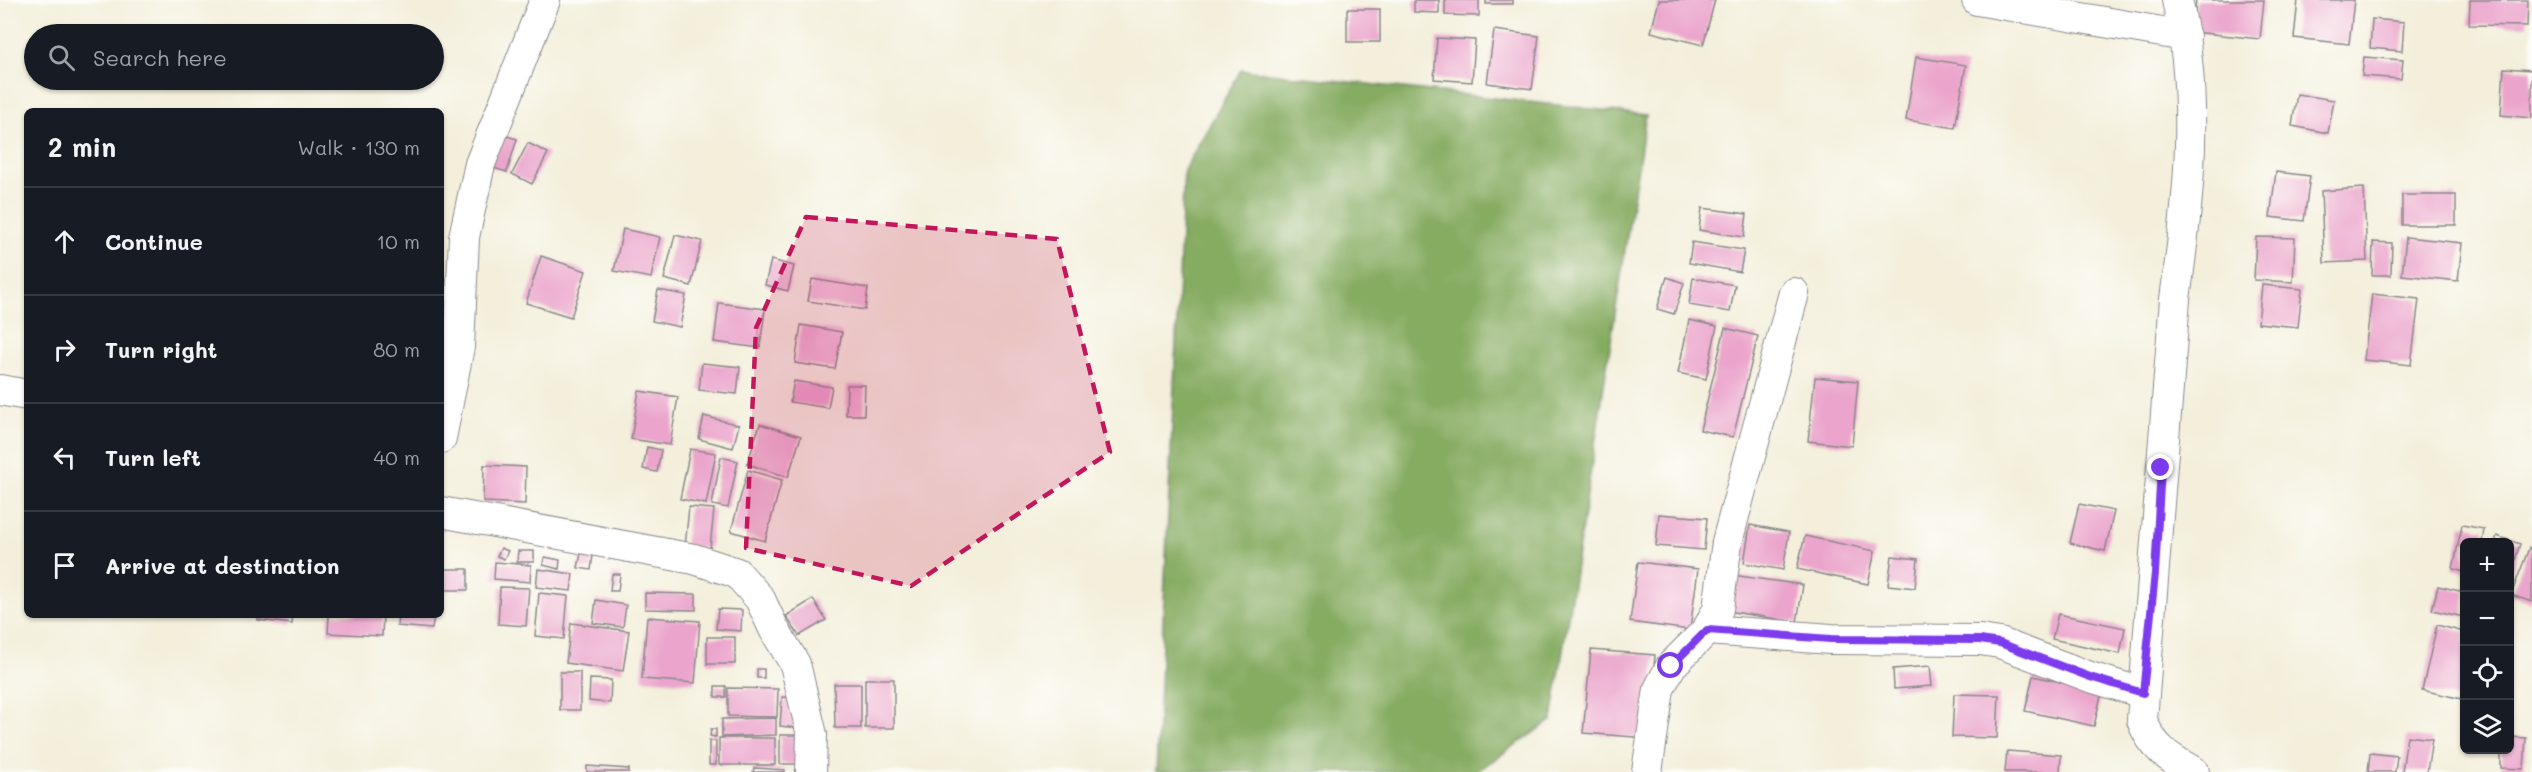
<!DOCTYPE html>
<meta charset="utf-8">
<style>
body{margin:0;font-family:Mali,sans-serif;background:#20242c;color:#f1f3f6}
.controls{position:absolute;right:18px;bottom:18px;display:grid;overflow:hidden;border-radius:9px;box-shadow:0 2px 4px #0004}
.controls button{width:54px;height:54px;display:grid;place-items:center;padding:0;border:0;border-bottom:2px solid #363941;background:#171b24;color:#f1f3f6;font:30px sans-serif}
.stop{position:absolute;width:18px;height:18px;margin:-14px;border:4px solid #7c3aed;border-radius:50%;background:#fff}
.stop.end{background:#7c3aed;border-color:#fff;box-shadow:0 2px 6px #0008}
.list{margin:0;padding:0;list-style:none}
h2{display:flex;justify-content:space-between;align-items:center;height:78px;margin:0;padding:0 24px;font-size:26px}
h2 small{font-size:20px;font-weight:400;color:#9ea1a6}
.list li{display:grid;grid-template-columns:39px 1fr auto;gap:18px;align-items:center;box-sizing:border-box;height:108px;padding:0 24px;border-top:2px solid #363941}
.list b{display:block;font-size:22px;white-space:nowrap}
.list em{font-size:20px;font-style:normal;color:#9ea1a6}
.icon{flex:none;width:33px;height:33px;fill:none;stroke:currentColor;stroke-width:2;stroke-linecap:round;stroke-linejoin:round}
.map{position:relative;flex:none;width:2532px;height:772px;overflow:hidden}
.search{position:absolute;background:#171b24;box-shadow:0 2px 4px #0004;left:24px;top:24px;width:420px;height:66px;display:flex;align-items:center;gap:15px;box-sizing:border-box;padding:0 21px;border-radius:33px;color:#9ea1a6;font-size:22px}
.panel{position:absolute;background:#171b24;box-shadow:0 2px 4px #0004;left:24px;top:108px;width:420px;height:510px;border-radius:9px}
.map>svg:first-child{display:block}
.forest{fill:#86ac62;stroke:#54674e;stroke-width:1.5}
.building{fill:#eba5cc}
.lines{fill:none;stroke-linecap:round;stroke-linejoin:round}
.minor-casing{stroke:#8a888b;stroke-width:32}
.minor{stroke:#fff;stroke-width:30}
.route{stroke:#7c3aed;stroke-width:8}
.marked{fill:#c2185b;fill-opacity:0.2;stroke:#c2185b;stroke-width:4.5;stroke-dasharray:12 8;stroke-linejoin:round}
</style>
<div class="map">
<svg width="2532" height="772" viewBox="0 0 2532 772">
<rect width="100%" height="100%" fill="#fdfcf7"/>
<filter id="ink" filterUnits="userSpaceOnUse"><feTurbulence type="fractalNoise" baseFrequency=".0167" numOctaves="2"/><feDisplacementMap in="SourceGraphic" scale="12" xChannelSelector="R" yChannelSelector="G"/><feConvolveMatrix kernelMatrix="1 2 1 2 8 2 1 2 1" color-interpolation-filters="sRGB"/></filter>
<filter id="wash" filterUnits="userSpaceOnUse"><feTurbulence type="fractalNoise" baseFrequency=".008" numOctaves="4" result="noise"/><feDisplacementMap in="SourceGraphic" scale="24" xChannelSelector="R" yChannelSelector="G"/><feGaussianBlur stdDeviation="1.35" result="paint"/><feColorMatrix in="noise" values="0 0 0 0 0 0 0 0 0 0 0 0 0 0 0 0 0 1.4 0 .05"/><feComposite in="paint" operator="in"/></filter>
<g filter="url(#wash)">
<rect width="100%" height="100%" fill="#f3efdb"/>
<!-- forest -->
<polygon class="forest" points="1241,70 1646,115 1552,720 1476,772 1156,772 1184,170"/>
<g id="blocks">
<!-- building -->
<g class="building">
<polygon points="1414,0 1439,0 1439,13 1414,12"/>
<polygon points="1445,0 1479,0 1479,16 1445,15"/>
<rect x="1486" y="0" width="27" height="4"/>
<polygon points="1659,0 1715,0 1703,45 1651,32"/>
<polygon points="2196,0 2264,0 2260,39 2193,32"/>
<polygon points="2298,0 2354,0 2349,44 2294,38"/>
<polygon points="2470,0 2528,0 2527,26 2469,25"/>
<rect x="1347" y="9" width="33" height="33"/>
<polygon points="2372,19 2404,22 2402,51 2370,48"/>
<polygon points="1494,30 1539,36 1532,89 1487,83"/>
<polygon points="1437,38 1475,40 1472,82 1434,79"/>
<polygon points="1916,57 1966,65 1955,128 1906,120"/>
<polygon points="2364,57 2403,60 2401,79 2362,76"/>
<polygon points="2504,68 2532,70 2532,118 2501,115"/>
<polygon points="2297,94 2334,100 2328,133 2292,126"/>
<polygon points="497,133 517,139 507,172 487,166"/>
<polygon points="528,143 548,153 532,184 512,174"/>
<polygon points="2276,172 2310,176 2304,221 2270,217"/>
<polygon points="2364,188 2367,261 2324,263 2321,191"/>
<rect x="2402" y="195" width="54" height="30"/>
<polygon points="1702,208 1747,214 1744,237 1699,230"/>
<polygon points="623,229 660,237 651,278 614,271"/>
<polygon points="675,235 702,241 691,286 664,279"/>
<polygon points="2256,237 2295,238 2293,282 2254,280"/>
<polygon points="2406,237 2462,243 2458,281 2402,275"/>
<polygon points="1692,242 1744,250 1740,272 1689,263"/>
<polygon points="2373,242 2392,243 2391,275 2372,275"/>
<polygon points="541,256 586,271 571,317 526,303"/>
<polygon points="771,260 794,266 788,291 765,285"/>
<polygon points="1667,277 1684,283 1674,314 1657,309"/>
<polygon points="1693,278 1735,285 1730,312 1689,305"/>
<polygon points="812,279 868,288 865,310 808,301"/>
<polygon points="2262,285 2302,289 2298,327 2258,323"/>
<polygon points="658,290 686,295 680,327 652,321"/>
<polygon points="2372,294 2419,299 2411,365 2364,360"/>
<polygon points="719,303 765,309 760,348 714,342"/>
<polygon points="1689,320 1717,326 1706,379 1678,373"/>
<polygon points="801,325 842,332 835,369 795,363"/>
<polygon points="1725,328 1758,336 1733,437 1700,430"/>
<polygon points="702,363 740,367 737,394 699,390"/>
<polygon points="1815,377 1858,381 1852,446 1808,441"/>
<polygon points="794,381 832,387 828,408 790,402"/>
<polygon points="847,385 865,385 864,415 846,415"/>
<polygon points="639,391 678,397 670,445 631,439"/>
<polygon points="704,416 739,425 733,448 699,439"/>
<polygon points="760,424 801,436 788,477 747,464"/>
<polygon points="647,447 661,450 657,472 643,469"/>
<polygon points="690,449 716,453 706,504 680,499"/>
<polygon points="721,457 738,461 728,508 712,505"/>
<polygon points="484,465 526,467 525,504 483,502"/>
<polygon points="748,470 782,480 765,541 731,531"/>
<polygon points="2079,504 2114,511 2105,551 2070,543"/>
<polygon points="689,507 714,509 710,548 685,547"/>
<polygon points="1659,514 1707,518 1704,550 1656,546"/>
<polygon points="1750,525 1789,532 1783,570 1744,563"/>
<polygon points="2462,525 2484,529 2482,542 2464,542 2464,572 2453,569"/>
<polygon points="1805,536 1875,551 1868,584 1797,569"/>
<polygon points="2497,536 2520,544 2510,576 2510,542 2495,542"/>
<polygon points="501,548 508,551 504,559 497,556"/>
<polygon points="2529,548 2532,549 2532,602 2511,595"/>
<polygon points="518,551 534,551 534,562 517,562"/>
<polygon points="581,553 593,555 591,570 578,568"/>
<polygon points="1892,556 1918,559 1915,588 1888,585"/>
<polygon points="545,557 560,560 559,569 543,565"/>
<polygon points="495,562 531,565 530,582 494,579"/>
<polygon points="1638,562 1698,569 1690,630 1630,622"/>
<rect x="444" y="569" width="24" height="21"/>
<polygon points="538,569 573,574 571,591 536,587"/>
<polygon points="612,574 620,574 618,591 610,591"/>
<polygon points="1732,575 1803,585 1797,622 1727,611"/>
<polygon points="2438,586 2464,592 2464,617 2432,610"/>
<polygon points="500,587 529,588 526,626 498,624"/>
<polygon points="539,593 568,596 564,639 535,636"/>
<polygon points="645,593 696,594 696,610 645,609"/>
<polygon points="813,599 826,620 799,636 786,616"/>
<polygon points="596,600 626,605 623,627 593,623"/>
<polygon points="718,609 742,610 741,631 716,629"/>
<polygon points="2058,614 2125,628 2120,654 2052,639"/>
<polygon points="258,615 293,615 292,624 258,620"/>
<polygon points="329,615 383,615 382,636 328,633"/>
<polygon points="398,615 434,615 432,629 397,626"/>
<polygon points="647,617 700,621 695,683 642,679"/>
<polygon points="571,623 629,631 623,671 566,663"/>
<polygon points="2437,625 2464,632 2464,690 2462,699 2422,690"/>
<rect x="707" y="637" width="28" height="27"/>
<polygon points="1591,650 1655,655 1647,738 1583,733"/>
<polygon points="1930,666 1932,686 1894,689 1893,669"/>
<rect x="757" y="669" width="7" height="9"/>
<rect x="560" y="672" width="20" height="38"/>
<polygon points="2033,676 2102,691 2094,726 2025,711"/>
<polygon points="590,679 611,680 610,703 589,701"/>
<rect x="865" y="679" width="29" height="49"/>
<polygon points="834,684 861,684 861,728 835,728"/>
<rect x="715" y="686" width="11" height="11"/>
<polygon points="728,688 778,689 777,717 728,716"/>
<polygon points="1954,694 1999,695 1997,738 1952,737"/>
<polygon points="782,697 799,698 797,728 780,726"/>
<polygon points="776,718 776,735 722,737 722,719"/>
<polygon points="711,729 716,729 716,737 710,736"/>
<rect x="780" y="735" width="17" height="29"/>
<polygon points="2407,736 2432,739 2427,772 2402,772"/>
<polygon points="2510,737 2526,738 2524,769 2501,768 2501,750 2510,750"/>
<rect x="719" y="738" width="56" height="27"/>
<rect x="709" y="741" width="7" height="24"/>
<polygon points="2007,751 2061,755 2060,772 2005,772"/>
<polygon points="2370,753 2397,756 2395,772 2368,772"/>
<polygon points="587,766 629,769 629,772 587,772"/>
<polygon points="754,768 785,770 785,772 753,772"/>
</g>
</g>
</g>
<g filter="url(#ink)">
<use href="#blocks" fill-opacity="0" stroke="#8a888b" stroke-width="1.5"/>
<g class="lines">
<!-- minor casing -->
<g class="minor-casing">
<g id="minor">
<polyline points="1977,0 2185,36"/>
<path d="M2177,0C2200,99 2189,200 2175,299L2142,720C2152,748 2169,758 2194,772"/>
<polyline points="0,390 27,395"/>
<polyline points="441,438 459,347 464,237 480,164 545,0"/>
<polyline points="441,512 694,559 737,573 760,599 774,629 795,664 812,735 811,772"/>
<polyline points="1707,630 1831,639 1980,640 2000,643 2090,677 2143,693"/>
<polyline points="1647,772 1659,689 1671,666 1707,630 1718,609 1727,542 1794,293"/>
</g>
</g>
<!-- minor -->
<use href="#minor" class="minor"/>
</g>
</g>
<g class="lines" filter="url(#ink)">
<!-- route -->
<polyline class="route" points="1671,666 1707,630 1831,639 1980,640 2000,643 2090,677 2143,693 2155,573 2161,468"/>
</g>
<!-- marked area -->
<path class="marked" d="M806,217L1057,239L1110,452L911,586L746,548L756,328Z"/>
</svg>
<div class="controls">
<button>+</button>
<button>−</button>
<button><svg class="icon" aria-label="locate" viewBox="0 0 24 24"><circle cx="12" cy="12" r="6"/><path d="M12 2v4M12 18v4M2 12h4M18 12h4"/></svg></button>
<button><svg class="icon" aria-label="layers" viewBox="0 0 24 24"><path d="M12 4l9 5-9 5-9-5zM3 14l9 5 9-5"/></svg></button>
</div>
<div class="stop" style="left:1671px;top:666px"></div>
<div class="stop end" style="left:2161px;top:468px"></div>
<div class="search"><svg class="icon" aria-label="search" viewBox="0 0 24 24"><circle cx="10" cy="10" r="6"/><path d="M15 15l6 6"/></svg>Search here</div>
<section class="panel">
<h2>2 min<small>Walk · 130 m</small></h2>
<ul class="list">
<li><svg class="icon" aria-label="ahead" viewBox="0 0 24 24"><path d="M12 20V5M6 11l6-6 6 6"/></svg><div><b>Continue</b></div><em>10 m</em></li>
<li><svg class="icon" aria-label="right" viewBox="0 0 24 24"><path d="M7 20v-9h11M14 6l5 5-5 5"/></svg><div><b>Turn right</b></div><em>80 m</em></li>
<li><svg class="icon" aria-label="left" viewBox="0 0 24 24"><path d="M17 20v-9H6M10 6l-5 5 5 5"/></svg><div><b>Turn left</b></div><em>40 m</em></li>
<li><svg class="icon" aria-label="arrive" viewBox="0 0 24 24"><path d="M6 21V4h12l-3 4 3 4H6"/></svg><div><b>Arrive at destination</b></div></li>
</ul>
</section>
</div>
